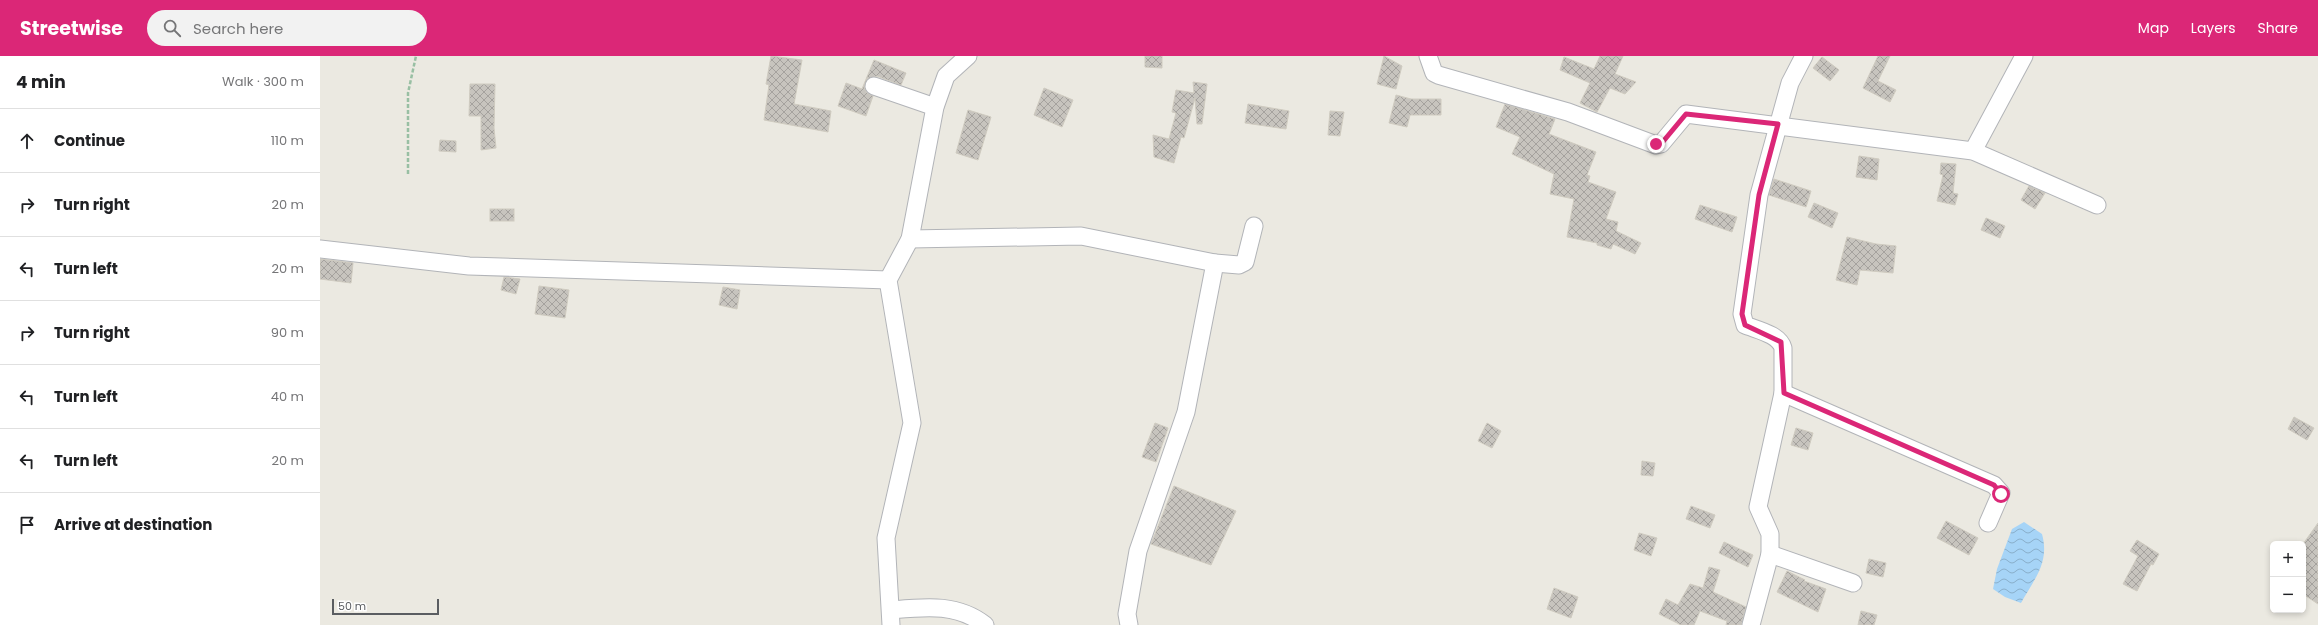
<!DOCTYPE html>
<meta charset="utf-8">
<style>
body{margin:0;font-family:Poppins,sans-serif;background:#f2f2f2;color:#202124}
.controls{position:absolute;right:12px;bottom:12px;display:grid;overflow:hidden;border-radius:6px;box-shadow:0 2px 6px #0003}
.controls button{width:36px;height:36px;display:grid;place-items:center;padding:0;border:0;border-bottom:1px solid #e0e0e0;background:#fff;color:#202124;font:20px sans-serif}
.scale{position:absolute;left:12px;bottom:10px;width:107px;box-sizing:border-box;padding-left:4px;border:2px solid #5a5d61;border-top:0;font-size:11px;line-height:14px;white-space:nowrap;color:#5a5d61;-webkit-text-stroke:3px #fff;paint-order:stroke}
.stop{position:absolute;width:12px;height:12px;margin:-9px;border:3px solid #db2777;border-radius:50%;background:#fff}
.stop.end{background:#db2777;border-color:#fff;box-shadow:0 1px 4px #0008}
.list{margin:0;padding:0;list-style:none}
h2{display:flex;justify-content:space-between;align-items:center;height:52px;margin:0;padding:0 16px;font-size:17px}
h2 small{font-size:13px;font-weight:400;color:#757577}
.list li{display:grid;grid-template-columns:26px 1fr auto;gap:12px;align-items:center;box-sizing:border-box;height:64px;padding:0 16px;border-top:1px solid #e0e0e0}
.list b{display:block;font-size:15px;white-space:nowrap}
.list em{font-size:13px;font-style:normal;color:#757577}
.icon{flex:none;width:22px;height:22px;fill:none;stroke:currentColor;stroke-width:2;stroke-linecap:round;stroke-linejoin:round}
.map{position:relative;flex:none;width:1998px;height:569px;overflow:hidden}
header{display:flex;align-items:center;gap:24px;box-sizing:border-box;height:56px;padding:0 20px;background:#db2777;color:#fff}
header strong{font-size:19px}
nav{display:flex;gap:22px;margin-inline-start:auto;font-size:14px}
.search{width:280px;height:36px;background:#f2f2f2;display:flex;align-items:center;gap:10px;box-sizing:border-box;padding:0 14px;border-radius:22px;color:#757577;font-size:15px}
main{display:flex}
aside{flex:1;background:#fff}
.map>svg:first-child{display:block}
.water{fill:url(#water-waves)}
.building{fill:url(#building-cross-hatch);stroke:#cfcbc0}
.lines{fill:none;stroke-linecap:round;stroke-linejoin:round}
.minor-casing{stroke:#b2b4b8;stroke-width:19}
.path{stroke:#98bfa3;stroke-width:2.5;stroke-dasharray:4 2;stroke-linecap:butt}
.minor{stroke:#fff;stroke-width:17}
.route{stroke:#db2777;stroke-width:5}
</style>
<header>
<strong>Streetwise</strong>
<div class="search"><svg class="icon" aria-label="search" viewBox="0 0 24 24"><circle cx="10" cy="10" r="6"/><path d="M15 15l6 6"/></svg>Search here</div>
<nav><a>Map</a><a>Layers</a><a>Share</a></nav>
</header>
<main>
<aside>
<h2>4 min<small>Walk · 300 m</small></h2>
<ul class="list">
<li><svg class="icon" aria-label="ahead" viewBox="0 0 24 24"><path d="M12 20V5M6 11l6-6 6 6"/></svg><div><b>Continue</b></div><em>110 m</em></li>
<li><svg class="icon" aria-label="right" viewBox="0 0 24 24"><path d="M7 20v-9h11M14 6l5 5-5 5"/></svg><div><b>Turn right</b></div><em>20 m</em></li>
<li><svg class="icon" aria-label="left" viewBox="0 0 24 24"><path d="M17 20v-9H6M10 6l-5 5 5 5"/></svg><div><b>Turn left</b></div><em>20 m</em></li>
<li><svg class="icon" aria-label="right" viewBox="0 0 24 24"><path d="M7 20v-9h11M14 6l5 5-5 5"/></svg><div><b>Turn right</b></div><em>90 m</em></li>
<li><svg class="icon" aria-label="left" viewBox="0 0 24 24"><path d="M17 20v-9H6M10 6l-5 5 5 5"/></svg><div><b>Turn left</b></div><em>40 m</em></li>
<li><svg class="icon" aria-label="left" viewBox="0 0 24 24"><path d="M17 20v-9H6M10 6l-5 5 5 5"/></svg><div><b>Turn left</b></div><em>20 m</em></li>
<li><svg class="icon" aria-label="arrive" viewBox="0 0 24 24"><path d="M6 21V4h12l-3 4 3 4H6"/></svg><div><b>Arrive at destination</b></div></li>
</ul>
</aside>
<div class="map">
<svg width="1998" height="569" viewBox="0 0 1998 569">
<defs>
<pattern id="water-waves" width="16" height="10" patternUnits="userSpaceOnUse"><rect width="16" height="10" fill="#a6d4f7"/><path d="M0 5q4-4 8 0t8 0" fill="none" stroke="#8aafcb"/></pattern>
<pattern id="building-cross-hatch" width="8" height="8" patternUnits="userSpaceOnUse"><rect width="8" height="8" fill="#c7c4be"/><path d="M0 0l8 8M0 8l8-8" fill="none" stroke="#a5a29e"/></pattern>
</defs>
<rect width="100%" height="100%" fill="#ebe9e1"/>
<!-- water -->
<path class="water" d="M1704,466L1722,478C1730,507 1714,523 1701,547L1685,541L1673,533L1677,513L1692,473Z"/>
<!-- building -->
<g class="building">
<polygon points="451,0 482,4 474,48 511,55 508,76 444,64 449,29 446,28"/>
<polygon points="825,0 842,0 842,12 825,11"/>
<polygon points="1064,0 1082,10 1076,33 1057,28"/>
<polygon points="1280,0 1303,0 1295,18 1316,26 1305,38 1290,32 1277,56 1260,47 1270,27 1240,14 1244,1 1274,13"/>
<polygon points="1558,0 1570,0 1558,25 1576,34 1570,46 1543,32"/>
<polygon points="1502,1 1519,14 1510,25 1493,12"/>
<polygon points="554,4 586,17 581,29 557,20 547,23 544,32 547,37 553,40 546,60 518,50 526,27 542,33"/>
<polygon points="873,26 887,28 882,68 877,68 875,42 864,82 861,81 854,107 834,101 833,79 849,83 856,57 852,56 856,34 874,37"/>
<polygon points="150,28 175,28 174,72 176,92 161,94 161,60 149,60"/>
<polygon points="724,32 753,44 742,71 714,59"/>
<polygon points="1076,39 1091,43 1121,43 1121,59 1090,59 1087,71 1069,67"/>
<polygon points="928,48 969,55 966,73 925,67"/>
<polygon points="1185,48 1235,63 1229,78 1276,96 1267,119 1270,120 1268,126 1296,136 1286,163 1298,166 1296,175 1321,187 1315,198 1293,188 1291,193 1277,189 1277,187 1247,181 1254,143 1230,138 1234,118 1192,98 1200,81 1176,71"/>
<polygon points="648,54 671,61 658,104 636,97"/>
<polygon points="1010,55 1024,56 1020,80 1008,79"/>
<polygon points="120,84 136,85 136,96 119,95"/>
<polygon points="1539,100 1559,103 1557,124 1536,121"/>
<polygon points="1621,107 1636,108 1633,137 1638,138 1635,149 1617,145 1623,119 1620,118"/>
<polygon points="1454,123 1491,135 1486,151 1449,139"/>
<polygon points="1709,130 1725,137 1715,153 1701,144"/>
<polygon points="1494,147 1518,157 1512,172 1488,161"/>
<polygon points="1380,149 1417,161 1412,176 1375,163"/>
<rect x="170" y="153" width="24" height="12"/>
<polygon points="1666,162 1685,170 1680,182 1661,174"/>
<polygon points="1527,181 1556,188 1576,190 1573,217 1540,214 1537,229 1516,224"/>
<polygon points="0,203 33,207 31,227 0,223"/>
<polygon points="184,221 200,223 196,238 181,234"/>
<polygon points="219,230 249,234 245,262 215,258"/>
<polygon points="403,231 420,234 417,253 399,249"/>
<polygon points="1974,361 1994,372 1987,384 1968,373"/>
<polygon points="835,367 848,372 836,406 822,401"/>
<polygon points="1167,367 1181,375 1172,392 1158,385"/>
<polygon points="1476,372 1493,377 1488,394 1471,389"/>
<polygon points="1322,405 1335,407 1333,420 1321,419"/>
<polygon points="854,430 916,455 891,509 831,488"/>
<polygon points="1371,450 1395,459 1390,472 1366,463"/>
<polygon points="1626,465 1658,482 1649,499 1617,482"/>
<polygon points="1998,467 1998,548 1983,538 1983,488"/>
<polygon points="1319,477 1337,482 1331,500 1314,494"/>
<polygon points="1817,484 1839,498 1833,509 1831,508 1817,535 1803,528 1818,500 1810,495"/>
<polygon points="1404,486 1433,499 1428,511 1399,497"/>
<polygon points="1549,503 1566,507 1563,521 1546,517"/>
<polygon points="1389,511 1400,514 1393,536 1426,551 1421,569 1406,569 1407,565 1380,555 1374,569 1361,569 1339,558 1346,543 1358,549 1370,528 1383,532"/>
<polygon points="1467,515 1485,524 1484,525 1506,533 1498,556 1457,536"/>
<polygon points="1234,532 1258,541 1251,562 1227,553"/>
<polygon points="1541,555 1557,559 1554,569 1538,569"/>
</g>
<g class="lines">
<!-- minor casing -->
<g class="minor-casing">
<g id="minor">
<polyline points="1108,0 1114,17 1118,19 1248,56 1336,89 1341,88 1366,58 1653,95 1777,149"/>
<polyline points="554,30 615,51"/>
<polyline points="1653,95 1704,0"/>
<polyline points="590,183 761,180 895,207 919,209 925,206 934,170"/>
<polyline points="0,193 149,210 568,224"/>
<polyline points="1463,337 1674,429 1681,437 1668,467"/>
<polyline points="1450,498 1533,527"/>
<path d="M571,554C605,551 637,547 665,569"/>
<polyline points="571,569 566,482 592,367 568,224 590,183 615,51 626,20 648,0"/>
<polyline points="809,569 807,558 818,495 866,356 895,207"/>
<path d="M1431,569L1450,498V478L1438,451L1463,337V292C1459,278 1437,274 1425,269L1422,258L1439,139L1470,27L1484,0"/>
</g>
</g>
<!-- path -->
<polyline class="path" points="88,118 88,37 96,0"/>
<!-- minor -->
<use href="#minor" class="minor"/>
</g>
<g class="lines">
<!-- route -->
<polyline class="route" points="1336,88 1341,88 1366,58 1458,68 1439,139 1422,258 1425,269 1461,286 1464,337 1674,429 1681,438"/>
</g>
</svg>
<div class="controls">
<button>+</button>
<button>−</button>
</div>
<div class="scale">50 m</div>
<div class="stop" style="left:1681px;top:438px"></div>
<div class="stop end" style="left:1336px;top:88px"></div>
</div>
</main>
